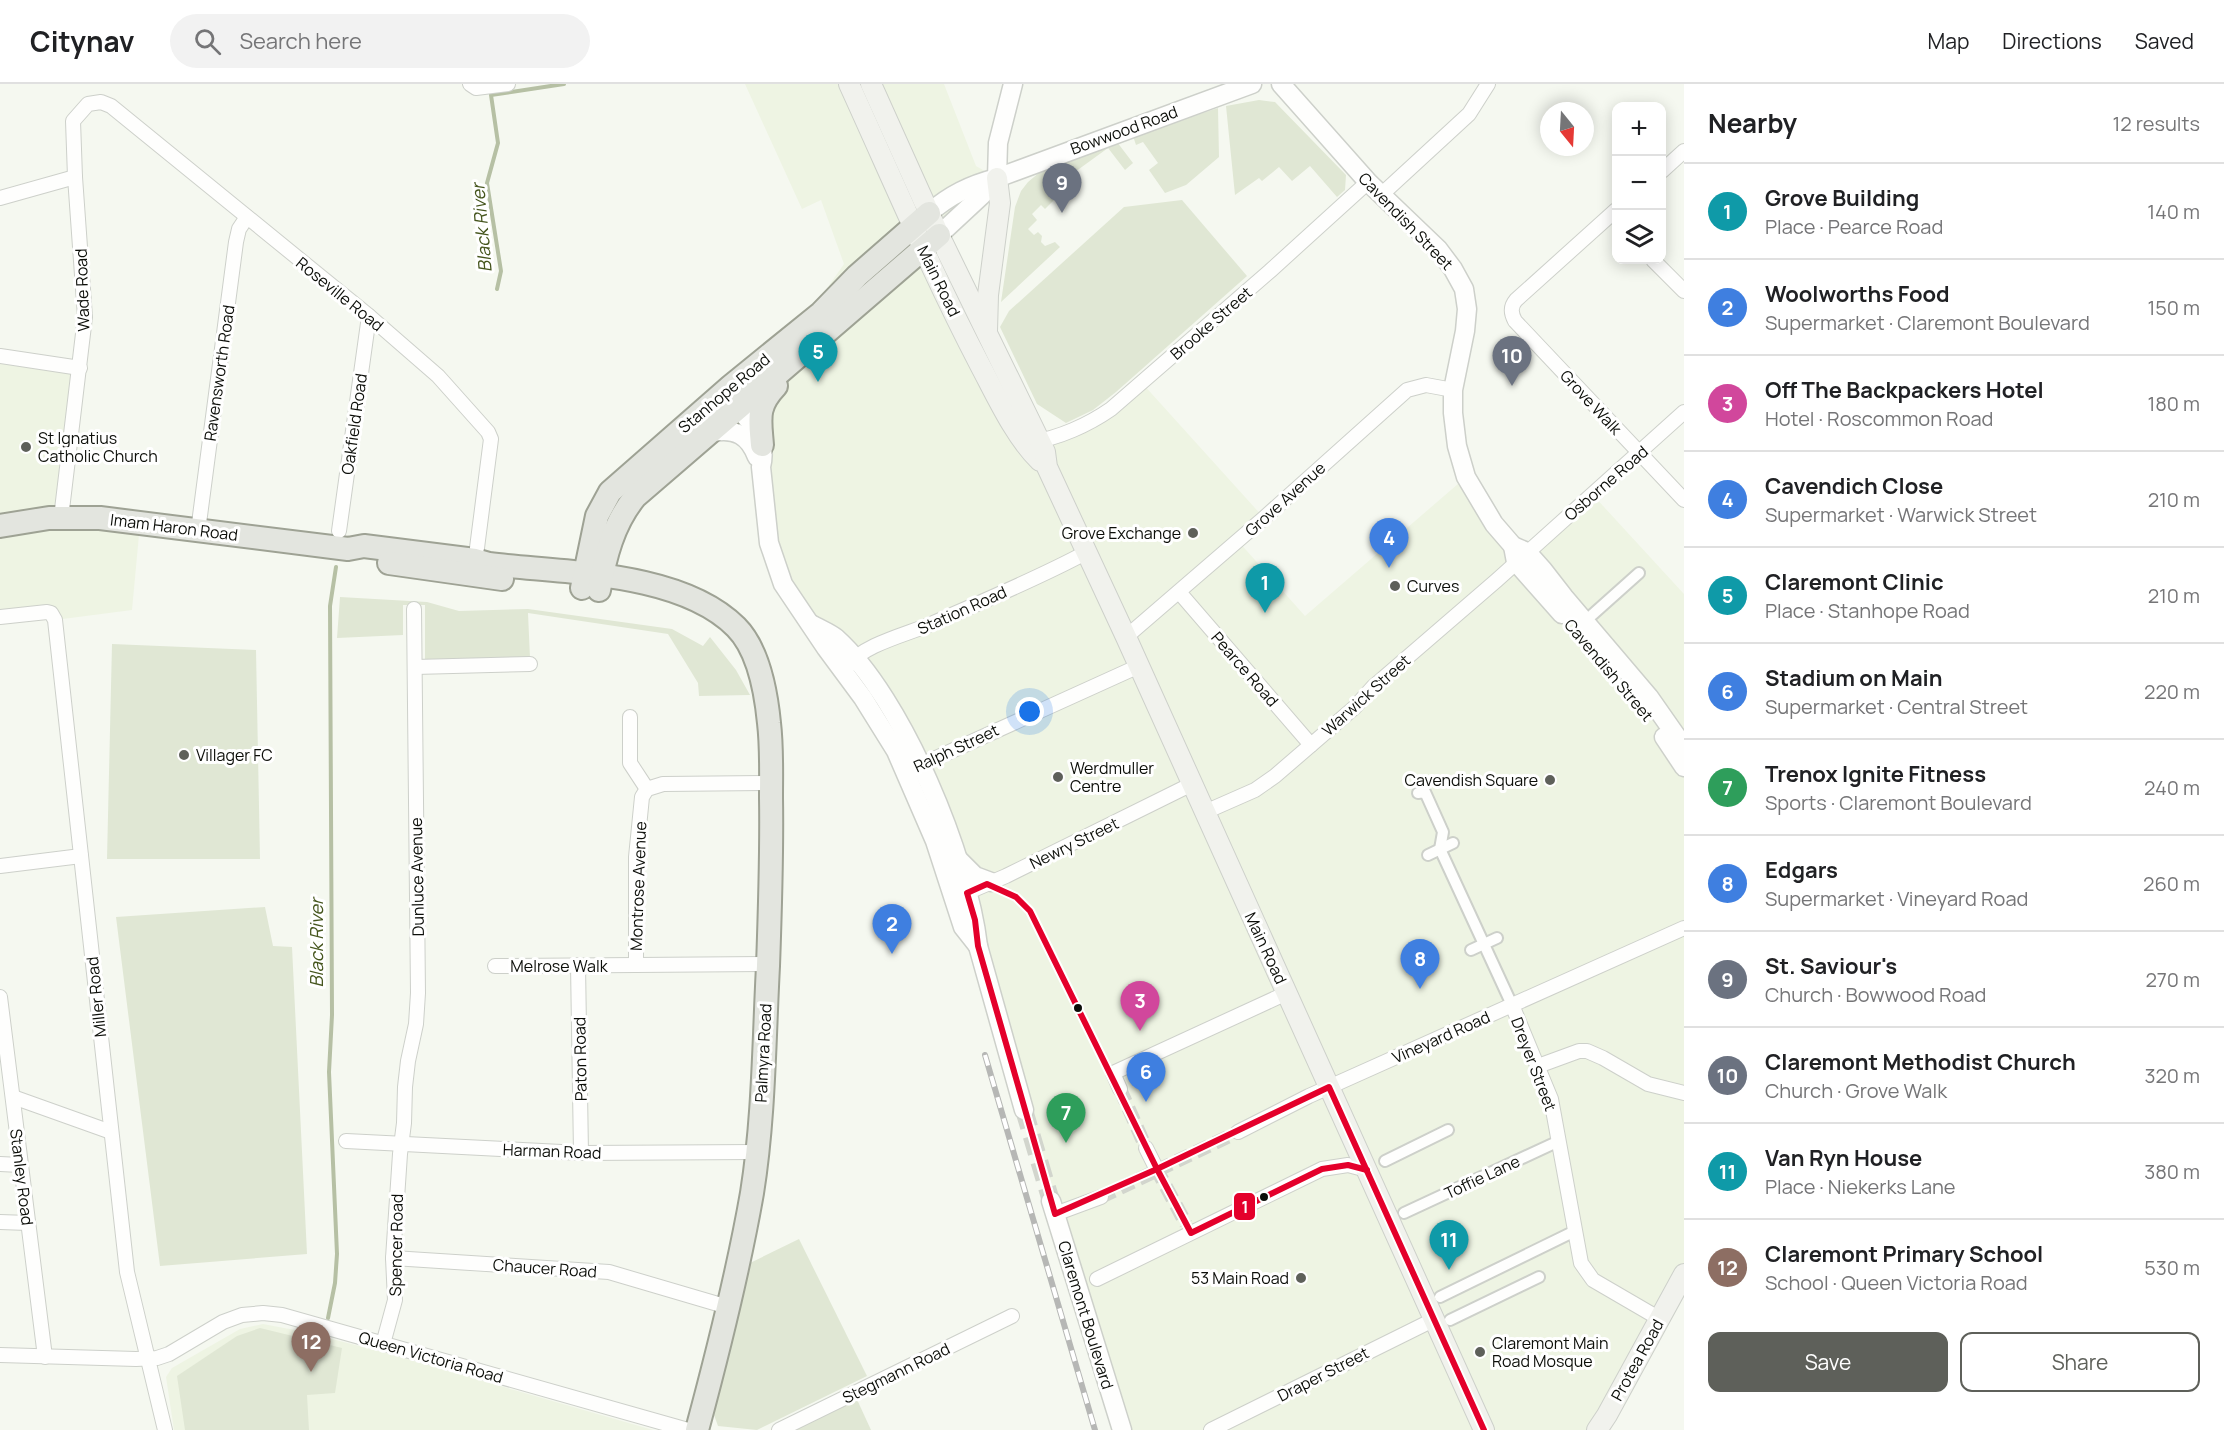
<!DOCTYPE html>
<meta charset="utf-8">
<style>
body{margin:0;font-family:Manrope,sans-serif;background:#f2f2f2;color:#202124}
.controls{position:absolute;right:18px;top:18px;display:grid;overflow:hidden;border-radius:12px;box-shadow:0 3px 15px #0003}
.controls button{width:54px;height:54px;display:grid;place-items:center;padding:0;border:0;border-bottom:2px solid #e0e0e0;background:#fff;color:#202124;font:30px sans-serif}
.compass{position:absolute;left:1540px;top:18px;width:54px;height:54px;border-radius:50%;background:#fff;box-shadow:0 3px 15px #0003;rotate:162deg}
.you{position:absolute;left:1030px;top:628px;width:21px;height:21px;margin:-15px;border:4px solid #fff;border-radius:50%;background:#1a73e8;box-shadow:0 0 0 9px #1a73e833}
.badge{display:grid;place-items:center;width:39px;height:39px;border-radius:50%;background:#5e605a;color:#fff;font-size:20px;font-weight:700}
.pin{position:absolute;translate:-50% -50px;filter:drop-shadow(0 2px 3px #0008)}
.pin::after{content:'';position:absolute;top:32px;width:21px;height:18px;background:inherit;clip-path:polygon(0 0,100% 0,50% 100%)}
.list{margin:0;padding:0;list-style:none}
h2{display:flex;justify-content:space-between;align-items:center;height:78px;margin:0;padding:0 24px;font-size:26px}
h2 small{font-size:20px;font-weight:400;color:#757577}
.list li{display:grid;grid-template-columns:39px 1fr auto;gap:18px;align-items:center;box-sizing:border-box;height:96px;padding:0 24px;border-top:2px solid #e0e0e0}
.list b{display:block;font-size:22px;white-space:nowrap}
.list p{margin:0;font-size:20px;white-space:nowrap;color:#757577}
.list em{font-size:20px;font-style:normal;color:#757577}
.actions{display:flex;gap:12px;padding:18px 24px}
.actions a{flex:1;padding:14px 0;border:2px solid #5e605a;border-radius:12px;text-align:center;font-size:21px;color:#5e605a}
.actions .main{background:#5e605a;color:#fff}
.icon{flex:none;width:33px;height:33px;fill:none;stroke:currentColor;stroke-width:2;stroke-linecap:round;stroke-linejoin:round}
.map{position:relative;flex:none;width:1684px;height:1346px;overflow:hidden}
header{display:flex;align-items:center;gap:36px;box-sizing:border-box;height:84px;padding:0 30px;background:#fff;border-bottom:2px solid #e0e0e0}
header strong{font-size:28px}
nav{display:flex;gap:33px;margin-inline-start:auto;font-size:21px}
.search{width:420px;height:54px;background:#f2f2f2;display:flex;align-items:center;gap:15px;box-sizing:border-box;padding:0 21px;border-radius:33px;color:#757577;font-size:22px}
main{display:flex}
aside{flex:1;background:#fff}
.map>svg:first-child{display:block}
.built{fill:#eef4e3}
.green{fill:#e0e7d4}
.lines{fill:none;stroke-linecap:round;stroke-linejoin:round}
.stream{stroke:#b6c0a4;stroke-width:4}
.minor-tunnel{stroke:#d2d5cd;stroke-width:14;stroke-dasharray:14 7;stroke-linecap:butt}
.tertiary-tunnel{stroke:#d2d5cd;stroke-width:18;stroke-dasharray:18 9;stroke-linecap:butt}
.pedestrian-casing{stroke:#cdd0ca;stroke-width:14}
.minor-casing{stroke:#cdd0ca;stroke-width:16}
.tertiary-casing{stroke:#cdd0ca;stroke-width:21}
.secondary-casing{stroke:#cdd0ca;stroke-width:22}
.primary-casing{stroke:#9ea294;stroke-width:26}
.pedestrian{stroke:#fefefd;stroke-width:10}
.minor{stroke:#fefefd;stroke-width:14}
.tertiary{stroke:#fefefd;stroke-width:18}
.secondary{stroke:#f1f2ed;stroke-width:20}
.primary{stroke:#e3e5df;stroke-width:22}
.rail-casing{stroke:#b6b7b5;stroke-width:6}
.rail{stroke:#fff;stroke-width:4;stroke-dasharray:11;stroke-linecap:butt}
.bus-1-casing{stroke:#fff;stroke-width:10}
.bus-1{stroke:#e4002b;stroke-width:6}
.poi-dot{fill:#5e605a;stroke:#fff;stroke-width:2}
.bus-dot{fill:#0c0e09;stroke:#fff;stroke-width:2}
.labels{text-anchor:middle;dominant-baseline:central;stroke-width:6;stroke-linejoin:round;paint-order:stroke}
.street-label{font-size:16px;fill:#0c0e09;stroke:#fff}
.poi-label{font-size:16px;fill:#0c0e09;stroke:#fff;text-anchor:start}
.water-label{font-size:18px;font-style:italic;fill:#45551d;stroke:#fff}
.line-badge{stroke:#fff;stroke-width:2}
.badge-label{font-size:16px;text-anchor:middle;font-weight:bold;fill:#fff}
</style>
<header>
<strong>Citynav</strong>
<div class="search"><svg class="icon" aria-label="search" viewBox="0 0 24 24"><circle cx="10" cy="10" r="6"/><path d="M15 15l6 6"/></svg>Search here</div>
<nav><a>Map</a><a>Directions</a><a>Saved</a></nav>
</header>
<main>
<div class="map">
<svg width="1684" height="1346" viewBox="0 0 1684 1346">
<rect width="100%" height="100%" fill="#f5f8f0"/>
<!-- built -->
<g class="built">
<polygon points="745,0 944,0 976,82 997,94 939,151 1039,357 1055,353 1142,299 1264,434 1238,457 1305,532 1466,393 1527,468 1593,411 1684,510 1684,1193 1602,1346 1122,1346 1024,1026 896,635 783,500 746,318 858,220 823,210 844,180 821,116 802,125"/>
<polygon points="0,272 80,284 61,433 140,440 132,526 55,536 53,531 0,533"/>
<polygon points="263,1240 300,1247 379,1267 653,1346 174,1346 166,1293 172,1284 240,1245"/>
</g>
<!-- green -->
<g class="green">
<polygon points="1259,16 1275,18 1346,91 1345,106 1337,113 1310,82 1292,97 1279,83 1262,97 1259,94 1235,111 1226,22"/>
<polygon points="1218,24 1219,73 1186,101 1165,109 1149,86 1158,79 1143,58 1136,61 1133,52"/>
<polygon points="1117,58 1133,79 1125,86 1108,64 1068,93 1073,97 1045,125 1041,121 1032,130 1037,136 1028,145 1034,151 1038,148 1042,152 1041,158 1045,162 1055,158 1060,163 1001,218 1015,123 1021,107 1028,98 1046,83"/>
<polygon points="1182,116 1247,192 1116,308 1093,326 1066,339 1037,320 1000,243 1009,227 1124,123"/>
<polygon points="340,513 427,518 459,527 528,525 672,545 703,562 710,553 736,586 750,611 699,612 698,599 668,550 528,529 530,574 425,575 425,521 403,521 403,551 337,554"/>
<polygon points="112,560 256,566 260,775 107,775"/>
<polygon points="265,823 273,862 292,863 307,1170 160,1182 116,833"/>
<polygon points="799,1155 867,1292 757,1346 718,1342 714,1331 750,1179"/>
<polygon points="260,1244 342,1264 335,1309 307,1311 309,1346 185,1346 177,1292 237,1252"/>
<polygon points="854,1309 871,1346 779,1346"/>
</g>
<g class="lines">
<!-- stream -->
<g class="stream">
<polyline points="497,205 501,187 487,99 498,59 491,11 564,0"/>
<polyline points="328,1234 335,1199 337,1170 329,988 332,931 330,522 336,483"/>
</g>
<!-- minor-tunnel -->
<g class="minor-tunnel">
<polyline points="1120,1005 1146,1064"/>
<polyline points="1156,1084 1186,1140"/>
<polyline points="1101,1113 1238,1048"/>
</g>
<!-- tertiary-tunnel -->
<polyline class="tertiary-tunnel" points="1024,1026 1051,1117"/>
<!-- pedestrian casing -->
<g class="pedestrian-casing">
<g id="pedestrian">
<polyline points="1592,531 1639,489"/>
<polyline points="1418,709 1425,708 1443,748 1440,765 1512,921"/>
<polyline points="1428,771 1453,759"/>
<polyline points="1471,866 1497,854"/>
<polyline points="1385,1077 1448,1046"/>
<polyline points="1404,1129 1559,1057"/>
<polyline points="1440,1213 1575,1147"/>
<polyline points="1450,1236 1539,1193"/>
</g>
</g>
<!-- minor casing -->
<g class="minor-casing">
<g id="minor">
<polyline points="470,0 476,4 508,0"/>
<polyline points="1662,87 1684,67"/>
<polyline points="1381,111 1469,30 1488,0"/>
<polyline points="0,114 75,93"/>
<path d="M1616,126L1516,216C1510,223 1511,229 1515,237L1684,416"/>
<polyline points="1653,176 1684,207"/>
<polyline points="0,272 80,284"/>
<path d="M1032,358C1059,354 1088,341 1111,325L1270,187L1368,98"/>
<polyline points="61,434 85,233 75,93 73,37 88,20 101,18 111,22 369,232 438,292 488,348 491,355 477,464"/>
<polyline points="198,447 236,158 239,145 247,133"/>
<polyline points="339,447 369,232"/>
<polyline points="1179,508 1311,661"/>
<polyline points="0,533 47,528 51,529 55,536 127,1188 165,1346"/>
<polyline points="1126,553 1264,434 1407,306 1426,301 1453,306"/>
<path d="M849,581C862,561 908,550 931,540C983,517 1037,495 1087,468"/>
<polyline points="415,583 530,580"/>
<polyline points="630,633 630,679 647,705"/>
<polyline points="914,684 1139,582"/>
<polyline points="1205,728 1255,706 1275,692 1355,623 1373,603 1497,496 1684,328"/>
<polyline points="0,782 81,772"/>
<polyline points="959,812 1006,792 1192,700"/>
<polyline points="578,881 581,1069"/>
<polyline points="636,881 636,773 642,713 647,705 663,700 771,699"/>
<polyline points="495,882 768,880"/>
<polyline points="0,913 45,1273"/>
<polyline points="1512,921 1551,1015 1581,1179 1593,1196 1660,1235"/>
<polyline points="1538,982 1579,967 1587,967 1603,974 1648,1000 1684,1009"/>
<polyline points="1120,1005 1113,989 1287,909"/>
<polyline points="13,1013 111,1048"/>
<polyline points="1238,1048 1309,1012 1684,844"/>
<polyline points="346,1057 581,1069 757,1068"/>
<polyline points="1146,1064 1156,1084"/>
<polyline points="0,1080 20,1081"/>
<polyline points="1055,1130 1101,1113"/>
<polyline points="0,1138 28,1139"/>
<polyline points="393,1174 609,1188 728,1223"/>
<polyline points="1097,1195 1322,1085 1348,1081 1367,1086"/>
<polyline points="383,1260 395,1216 393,1174 400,1070 404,1039 405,1003 408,977 416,940 418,909 414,525"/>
<polyline points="0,1271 136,1275 157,1274 169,1270 223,1238 242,1231 263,1229 282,1231 688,1346"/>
<polyline points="779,1346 1012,1232"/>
<polyline points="1211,1346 1435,1235"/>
</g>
</g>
<!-- tertiary casing -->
<g class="tertiary-casing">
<g id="tertiary">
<polyline points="1281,0 1368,98 1438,165 1453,185 1464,205 1467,225 1465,247 1453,306 1453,329 1457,362 1466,393 1494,440 1513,462 1527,468 1543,486 1564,513 1649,613 1684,663"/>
<polyline points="997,94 998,59 1013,0"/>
<path d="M929,129C950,111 970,101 997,94L1252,0"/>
<polyline points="939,151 981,112 997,94"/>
<path d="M737,325C755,339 767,360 761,383L769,459L783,500L826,564L863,614L896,667L935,757L963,843L978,862"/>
<path d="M713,348C735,344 749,351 757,373"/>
<polyline points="1513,462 1516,478 1562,530"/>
<path d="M813,541C820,545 830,549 836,554C903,614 968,774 978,862L1024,1026"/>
<polyline points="1664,653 1684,683"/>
<polyline points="958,775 975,792 991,798"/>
<polyline points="1051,1117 1122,1346"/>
</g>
</g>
<!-- secondary casing -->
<g class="secondary-casing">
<g id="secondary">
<path d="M849,0C892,94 932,189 980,281C996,311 1015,353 1040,377"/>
<polyline points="871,0 939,151 1045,368 1047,383 1126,553 1484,1346"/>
<polyline points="987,247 988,211 1000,119 997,94"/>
<polyline points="1597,1346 1607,1331 1684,1190"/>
</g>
</g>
<!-- primary casing -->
<g class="primary-casing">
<g id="primary">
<path d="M762,361C760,335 756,323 776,302"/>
<path d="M0,442L49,434H100L348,465L364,462L475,476L489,480C563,489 680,487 736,543C759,566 766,608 769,639C772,664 771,689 771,714C772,770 770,826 768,882C764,957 764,1034 752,1109C738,1189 718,1268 697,1346"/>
<polyline points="389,479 502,495"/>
<polyline points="582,504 597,432 610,408 731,302 821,229 857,192 929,129"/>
<path d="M599,506C605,473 613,440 635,413L939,151"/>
</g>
</g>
<!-- pedestrian -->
<use href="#pedestrian" class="pedestrian"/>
<!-- minor -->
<use href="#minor" class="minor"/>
<!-- tertiary -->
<use href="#tertiary" class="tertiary"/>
<!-- secondary -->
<use href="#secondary" class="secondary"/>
<!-- primary -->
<use href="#primary" class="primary"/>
<!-- rail casing -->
<g class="rail-casing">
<polyline id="rail" points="985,971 1095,1346"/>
</g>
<!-- rail -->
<use href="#rail" class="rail"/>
<!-- bus-1 casing -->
<g class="bus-1-casing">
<g id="bus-1">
<polygon points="987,800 1016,813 1030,827 1157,1085 1055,1130 978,862 975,836 967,809"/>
<polyline points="1157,1085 1191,1149 1322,1085 1348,1081 1367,1086"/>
<polyline points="1157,1085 1329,1003 1484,1346"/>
</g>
</g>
<!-- bus-1 -->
<use href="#bus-1" class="bus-1"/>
</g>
<!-- markers -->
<g class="poi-dot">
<circle cx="26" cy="363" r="6"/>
<circle cx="1193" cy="449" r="6"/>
<circle cx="1395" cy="502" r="6"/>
<circle cx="184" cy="671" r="6"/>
<circle cx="1058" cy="693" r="6"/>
<circle cx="1550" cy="696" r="6"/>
<circle cx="1301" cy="1194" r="6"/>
<circle cx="1480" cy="1268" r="6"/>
</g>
<g class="bus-dot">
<circle cx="1078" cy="924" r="5"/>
<circle cx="1264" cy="1113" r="5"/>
</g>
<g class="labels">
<!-- street labels -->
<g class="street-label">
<text transform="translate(1124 46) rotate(-20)">Bowwood Road</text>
<text transform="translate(1406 137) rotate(46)">Cavendish Street</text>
<text transform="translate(939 197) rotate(64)">Main Road</text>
<text transform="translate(82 206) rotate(-92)">Wade Road</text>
<text transform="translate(340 210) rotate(39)">Roseville Road</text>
<text transform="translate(1211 239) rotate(-41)">Brooke Street</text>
<text transform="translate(219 289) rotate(-82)">Ravensworth Road</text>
<text transform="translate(724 309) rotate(-40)">Stanhope Road</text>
<text transform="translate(1591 318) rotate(47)">Grove Walk</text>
<text transform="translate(354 340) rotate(-82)">Oakfield Road</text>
<text transform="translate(1606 399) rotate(-41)">Osborne Road</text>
<text transform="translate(1285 415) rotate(-42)">Grove Avenue</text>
<text transform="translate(174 443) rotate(7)">Imam Haron Road</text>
<text transform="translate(962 526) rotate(-24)">Station Road</text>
<text transform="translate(1245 585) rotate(49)">Pearce Road</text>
<text transform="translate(1609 586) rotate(50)">Cavendish Street</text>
<text transform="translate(1366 611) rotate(-42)">Warwick Street</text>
<text transform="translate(956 664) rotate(-25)">Ralph Street</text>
<text transform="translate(1074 759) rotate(-26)">Newry Street</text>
<text transform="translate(417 793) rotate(-91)">Dunluce Avenue</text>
<text transform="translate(638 802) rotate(-88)">Montrose Avenue</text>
<text transform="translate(1266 864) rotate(65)">Main Road</text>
<text x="559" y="882">Melrose Walk</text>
<text transform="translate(96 913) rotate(-96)">Miller Road</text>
<text transform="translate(1441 953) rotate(-24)">Vineyard Road</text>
<text transform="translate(763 969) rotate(-87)">Palmyra Road</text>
<text transform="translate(580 975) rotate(-91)">Paton Road</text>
<text transform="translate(1534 980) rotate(69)">Dreyer Street</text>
<text transform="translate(552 1067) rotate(2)">Harman Road</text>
<text transform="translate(22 1093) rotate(83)">Stanley Road</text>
<text transform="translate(1482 1093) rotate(-25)">Toffie Lane</text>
<text transform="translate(396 1161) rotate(-89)">Spencer Road</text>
<text transform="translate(545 1184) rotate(4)">Chaucer Road</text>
<text transform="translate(1086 1231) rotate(73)">Claremont Boulevard</text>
<text transform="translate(431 1273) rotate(16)">Queen Victoria Road</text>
<text transform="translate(1637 1276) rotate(-61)">Protea Road</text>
<text transform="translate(896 1289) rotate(-26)">Stegmann Road</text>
<text transform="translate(1323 1290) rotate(-27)">Draper Street</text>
</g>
<!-- poi labels -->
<g class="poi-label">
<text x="38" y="354">St Ignatius<tspan x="38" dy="18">Catholic Church</tspan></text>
<text x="1181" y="449" text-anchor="end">Grove Exchange</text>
<text x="1407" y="502">Curves</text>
<text x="196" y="671">Villager FC</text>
<text x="1070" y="684">Werdmuller<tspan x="1070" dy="18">Centre</tspan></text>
<text x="1538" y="696" text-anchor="end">Cavendish Square</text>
<text x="1289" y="1194" text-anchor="end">53 Main Road</text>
<text x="1492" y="1259">Claremont Main<tspan x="1492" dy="18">Road Mosque</tspan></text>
</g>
<!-- water labels -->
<g class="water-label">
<text transform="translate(481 144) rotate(-95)">Black River</text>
<text transform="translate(316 859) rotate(-90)">Black River</text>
</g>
</g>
<rect class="line-badge" x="1233" y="1108" width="23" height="29" rx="6" fill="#e4002b"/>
<g class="badge-label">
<text x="1245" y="1129">1</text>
</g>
</svg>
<div class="controls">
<button>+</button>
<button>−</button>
<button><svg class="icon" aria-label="layers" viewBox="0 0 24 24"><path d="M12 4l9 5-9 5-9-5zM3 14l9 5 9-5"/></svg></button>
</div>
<svg class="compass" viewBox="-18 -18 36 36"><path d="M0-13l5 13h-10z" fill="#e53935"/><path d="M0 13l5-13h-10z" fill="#757577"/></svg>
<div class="you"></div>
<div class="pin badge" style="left:1265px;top:529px;background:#0f9aa8">1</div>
<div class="pin badge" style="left:892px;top:870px;background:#3f7fe0">2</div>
<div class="pin badge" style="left:1140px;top:947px;background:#d1479c">3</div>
<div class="pin badge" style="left:1389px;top:484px;background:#3f7fe0">4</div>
<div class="pin badge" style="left:818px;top:298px;background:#0f9aa8">5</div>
<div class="pin badge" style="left:1146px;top:1018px;background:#3f7fe0">6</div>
<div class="pin badge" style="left:1066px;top:1059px;background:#2e9e5b">7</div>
<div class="pin badge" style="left:1420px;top:905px;background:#3f7fe0">8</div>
<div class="pin badge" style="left:1062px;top:129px;background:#6b7280">9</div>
<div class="pin badge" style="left:1512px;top:302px;background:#6b7280">10</div>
<div class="pin badge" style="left:1449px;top:1186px;background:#0f9aa8">11</div>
<div class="pin badge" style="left:311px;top:1288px;background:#8d6e63">12</div>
</div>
<aside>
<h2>Nearby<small>12 results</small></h2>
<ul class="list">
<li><span class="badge" style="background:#0f9aa8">1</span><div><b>Grove Building</b><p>Place · Pearce Road</p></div><em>140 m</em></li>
<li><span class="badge" style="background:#3f7fe0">2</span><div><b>Woolworths Food</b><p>Supermarket · Claremont Boulevard</p></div><em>150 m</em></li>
<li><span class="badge" style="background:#d1479c">3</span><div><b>Off The Backpackers Hotel</b><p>Hotel · Roscommon Road</p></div><em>180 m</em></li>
<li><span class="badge" style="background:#3f7fe0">4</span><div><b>Cavendich Close</b><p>Supermarket · Warwick Street</p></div><em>210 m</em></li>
<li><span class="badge" style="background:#0f9aa8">5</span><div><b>Claremont Clinic</b><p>Place · Stanhope Road</p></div><em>210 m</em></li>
<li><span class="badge" style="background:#3f7fe0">6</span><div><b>Stadium on Main</b><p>Supermarket · Central Street</p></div><em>220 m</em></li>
<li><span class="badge" style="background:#2e9e5b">7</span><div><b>Trenox Ignite Fitness</b><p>Sports · Claremont Boulevard</p></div><em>240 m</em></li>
<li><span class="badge" style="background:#3f7fe0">8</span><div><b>Edgars</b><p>Supermarket · Vineyard Road</p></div><em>260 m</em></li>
<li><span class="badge" style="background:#6b7280">9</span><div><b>St. Saviour's</b><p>Church · Bowwood Road</p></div><em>270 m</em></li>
<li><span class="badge" style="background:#6b7280">10</span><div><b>Claremont Methodist Church</b><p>Church · Grove Walk</p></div><em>320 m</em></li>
<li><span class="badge" style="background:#0f9aa8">11</span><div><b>Van Ryn House</b><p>Place · Niekerks Lane</p></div><em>380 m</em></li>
<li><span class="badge" style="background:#8d6e63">12</span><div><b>Claremont Primary School</b><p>School · Queen Victoria Road</p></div><em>530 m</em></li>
</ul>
<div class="actions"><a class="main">Save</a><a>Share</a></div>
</aside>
</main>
